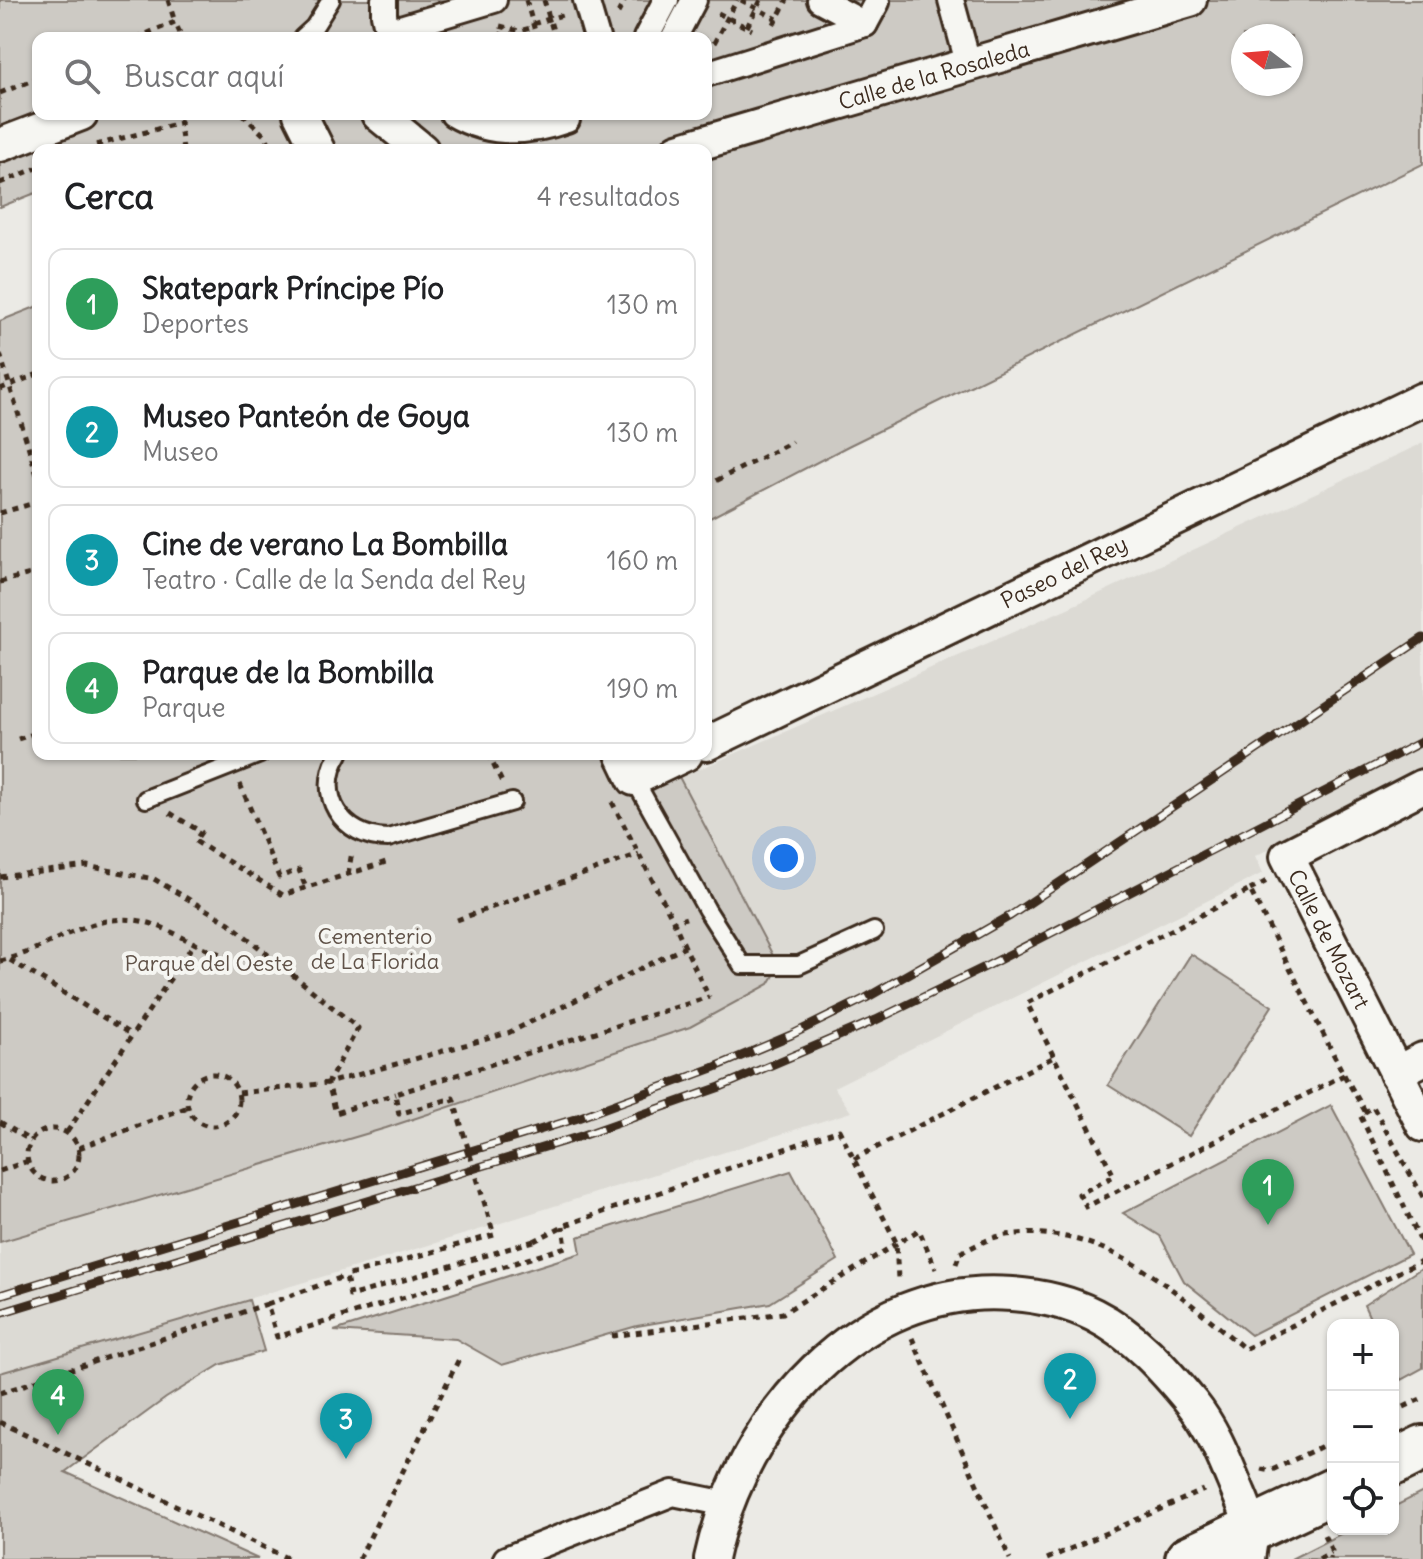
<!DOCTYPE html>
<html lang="es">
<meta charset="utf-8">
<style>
body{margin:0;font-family:Delius,sans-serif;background:#f2f2f2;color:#202124}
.controls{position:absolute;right:24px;bottom:24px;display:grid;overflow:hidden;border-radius:16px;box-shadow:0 2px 6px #0004}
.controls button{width:72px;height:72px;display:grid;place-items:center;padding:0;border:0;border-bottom:2px solid #e0e0e0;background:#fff;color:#202124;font:40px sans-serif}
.compass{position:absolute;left:1231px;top:24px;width:72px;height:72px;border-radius:50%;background:#fff;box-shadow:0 2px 6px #0004;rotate:286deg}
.you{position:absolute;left:784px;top:858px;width:28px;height:28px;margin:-20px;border:6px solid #fff;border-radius:50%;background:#1a73e8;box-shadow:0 0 0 12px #1a73e833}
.badge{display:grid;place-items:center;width:52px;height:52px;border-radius:50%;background:#3b2a1e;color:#fff;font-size:26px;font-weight:700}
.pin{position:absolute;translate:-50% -66px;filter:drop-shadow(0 2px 4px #0008)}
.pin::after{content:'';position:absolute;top:42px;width:28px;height:24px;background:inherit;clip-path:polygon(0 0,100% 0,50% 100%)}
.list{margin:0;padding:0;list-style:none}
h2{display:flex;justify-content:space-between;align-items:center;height:104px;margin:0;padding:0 32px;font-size:34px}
h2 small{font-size:26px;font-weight:400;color:#757577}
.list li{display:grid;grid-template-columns:52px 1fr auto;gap:24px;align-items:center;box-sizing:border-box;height:112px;margin:0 16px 16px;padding:0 16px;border:2px solid #e0e0e0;border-radius:16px}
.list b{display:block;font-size:30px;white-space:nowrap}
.list p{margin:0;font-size:26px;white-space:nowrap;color:#757577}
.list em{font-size:26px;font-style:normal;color:#757577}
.icon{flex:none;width:44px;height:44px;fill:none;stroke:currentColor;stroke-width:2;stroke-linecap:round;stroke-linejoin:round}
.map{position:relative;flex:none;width:1423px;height:1559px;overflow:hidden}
.search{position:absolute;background:#fff;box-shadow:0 2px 6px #0004;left:32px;top:32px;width:680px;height:88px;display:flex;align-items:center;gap:20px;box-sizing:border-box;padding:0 28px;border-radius:16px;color:#757577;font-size:30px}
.panel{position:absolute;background:#fff;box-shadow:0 2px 6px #0004;left:32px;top:144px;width:680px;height:616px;border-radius:16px}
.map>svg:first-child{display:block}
.built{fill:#dcdad4}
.green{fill:#cdcac4;stroke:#847a71;stroke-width:2;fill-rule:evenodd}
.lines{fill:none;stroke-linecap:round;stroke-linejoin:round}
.service-casing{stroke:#3b2a1e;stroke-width:22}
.pedestrian-casing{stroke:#3b2a1e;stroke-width:30}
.minor-casing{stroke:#3b2a1e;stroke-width:38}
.primary-casing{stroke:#3b2a1e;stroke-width:50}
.path{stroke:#3b2a1e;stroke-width:5;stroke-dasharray:6 6;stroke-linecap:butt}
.service{stroke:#f6f6f2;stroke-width:16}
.pedestrian{stroke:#f6f6f2;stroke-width:24}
.minor{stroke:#f6f6f2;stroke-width:32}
.primary{stroke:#f6f6f2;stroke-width:44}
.rail-casing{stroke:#3b2a1e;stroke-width:9}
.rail{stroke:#f6f6f2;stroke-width:6;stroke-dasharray:18;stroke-linecap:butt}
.path-bridge{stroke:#3b2a1e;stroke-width:5;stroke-dasharray:6 6;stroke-linecap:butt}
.labels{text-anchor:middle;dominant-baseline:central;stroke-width:8;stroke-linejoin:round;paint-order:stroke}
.street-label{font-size:22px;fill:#3b2a1e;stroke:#f6f6f2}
.park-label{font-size:22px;fill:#605248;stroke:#f6f6f2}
</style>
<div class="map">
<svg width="1423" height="1559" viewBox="0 0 1423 1559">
<rect width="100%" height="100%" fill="#ebeae5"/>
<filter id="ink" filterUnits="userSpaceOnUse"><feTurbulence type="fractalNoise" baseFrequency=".0125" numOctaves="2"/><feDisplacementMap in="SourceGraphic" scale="16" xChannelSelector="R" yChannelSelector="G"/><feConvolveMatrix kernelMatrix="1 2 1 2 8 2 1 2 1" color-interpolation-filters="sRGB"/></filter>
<g filter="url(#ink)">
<!-- built -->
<polygon class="built" points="1423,443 1423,772 1255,856 1263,873 834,1087 851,1112 469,1233 0,1373 0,1242 386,1128 690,1027 769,984 679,778 1068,608"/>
<!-- green -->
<g class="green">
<path d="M0,0H1423V164L848,446L706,520V150H38V192L0,207ZM1243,36H1291V84H1243ZM38,38H706V114H38Z"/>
<polygon points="38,306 38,754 667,754 779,967 769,984 690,1027 386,1128 0,1242 0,321"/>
<polygon points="1191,954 1272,1006 1189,1136 1108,1085"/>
<polygon points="1331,1105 1410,1254 1251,1335 1184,1281 1160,1236 1123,1213"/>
<polygon points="791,1171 838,1260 770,1303 637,1326 502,1365 456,1339 334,1331 581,1253 578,1237"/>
<polygon points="1423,1267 1423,1368 1401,1380 1393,1364 1393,1325 1373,1325 1364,1305"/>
<polygon points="249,1300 264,1351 220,1365 166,1398 65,1472 258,1559 0,1559 0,1373"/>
<polygon points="1423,1492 1423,1559 1291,1559 1350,1529 1393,1529 1393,1507"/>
</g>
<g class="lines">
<!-- service casing -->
<g class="service-casing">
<g id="service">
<polyline points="302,38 314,27 331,0"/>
<path d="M339,754C314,794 342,838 388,838L512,802"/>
<polyline points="634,779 707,910 742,965 799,965 874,931"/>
<polyline points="146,799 260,754"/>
</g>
</g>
<!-- pedestrian casing -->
<g class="pedestrian-casing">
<g id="pedestrian">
<polyline points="384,0 384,15 389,38"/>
<polyline points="586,0 597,38"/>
<polyline points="820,0 865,24"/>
<polyline points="951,0 969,66"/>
<polyline points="387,32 494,0"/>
<polyline points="646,38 666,0"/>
<polyline points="674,38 694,0"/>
<polyline points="706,74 865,24 877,2"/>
<path d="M453,114C490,136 528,134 567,120L565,114"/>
<polyline points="506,1559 673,1493 727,1504"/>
</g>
</g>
<!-- minor casing -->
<g class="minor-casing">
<g id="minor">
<polyline points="300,114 318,150"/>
<polyline points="378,114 422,150"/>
<polyline points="0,145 81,114"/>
<polyline points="678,150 1190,0"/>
<polyline points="706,744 1423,399"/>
<polyline points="622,754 634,779 686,754"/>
<polyline points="1423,786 1287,856 1423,1125"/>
<polyline points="1396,1073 1423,1059"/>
<path d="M711,1559C741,1420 859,1281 1012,1294C1040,1296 1068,1302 1094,1315C1134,1335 1164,1369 1192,1403C1213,1429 1224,1458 1237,1489C1242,1501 1249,1516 1251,1529C1252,1538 1249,1550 1248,1559"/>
</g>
</g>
<!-- primary casing -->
<g class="primary-casing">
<g id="primary">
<polyline points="1393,1463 1423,1448"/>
<polyline points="1188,1559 1333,1491"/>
</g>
</g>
<!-- path -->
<g class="path">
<polyline points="168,0 175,22"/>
<polyline points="526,0 537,38"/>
<polyline points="544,0 555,38"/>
<polyline points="741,0 777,19"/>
<polyline points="618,13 625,0"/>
<polyline points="718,13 752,30"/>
<polyline points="533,24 562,15"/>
<polyline points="774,24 787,0"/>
<polyline points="500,26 519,31 534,27"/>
<polyline points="747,27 761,0"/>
<polyline points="136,38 175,22 182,38"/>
<polyline points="500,38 505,26"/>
<polyline points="714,43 737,0"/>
<polyline points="0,93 38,78"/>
<polyline points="242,114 266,137 273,150"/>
<polyline points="96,145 180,123"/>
<polyline points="183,150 180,123 183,114"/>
<polyline points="0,183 37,168"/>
<polyline points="0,354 38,478"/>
<polyline points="0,389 38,374"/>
<polyline points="706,486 792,442"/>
<polyline points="0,513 38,502"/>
<polyline points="0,582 38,572"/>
<polyline points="18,739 38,732"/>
<polyline points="488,754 502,782"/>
<polyline points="240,784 279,877 299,870 306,888"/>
<polyline points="612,802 674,922"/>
<polyline points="170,813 201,832 195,841 283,895 386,862"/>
<polyline points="348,874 352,852"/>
<polyline points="0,877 87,866 154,879 229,923 358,1028 328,1083 336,1113 395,1094"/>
<polyline points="1250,890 1267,881"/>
<polyline points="457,920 639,854"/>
<polyline points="685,947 674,922 686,918"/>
<polyline points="10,960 132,1035"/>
<path d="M0,961C46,951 86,914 135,920C165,924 188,943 215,952C233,958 252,960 270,959"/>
<circle cx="213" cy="1100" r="26"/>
<polyline points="1344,1075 1365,1111"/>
<polyline points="239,1093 328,1083 508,1033 685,947 709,997"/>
<polyline points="0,1122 31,1141"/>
<circle cx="53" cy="1155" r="26"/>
<polyline points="67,1132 195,942"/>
<polyline points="79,1148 188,1107"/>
<polyline points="854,1159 1054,1057 1114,1176 1079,1194 1086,1207 1344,1075 1250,890 1027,1003 1054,1057"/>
<polyline points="0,1171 28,1161"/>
<polyline points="1423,1197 1373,1107 1360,1115 1423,1246"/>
<polyline points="534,1241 563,1226 839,1130 896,1242 898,1279"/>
<path d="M956,1264L960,1253C973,1247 987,1239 1000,1236C1101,1219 1174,1290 1245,1349L1423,1260"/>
<polyline points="267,1304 346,1276"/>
<polyline points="612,1336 783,1313 919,1230 936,1269"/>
<polyline points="912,1338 1010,1559"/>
<polyline points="0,1393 267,1304 277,1337 566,1247 563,1226"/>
<polyline points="1393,1412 1423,1398"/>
<polyline points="0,1422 289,1559"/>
<polyline points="1261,1469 1270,1471 1333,1441"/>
<polyline points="1324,1535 1332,1551 1330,1559"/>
<polyline points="359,1559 460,1357"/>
<polyline points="1047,1559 1204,1490"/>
<polyline points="1319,1559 1331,1552"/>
</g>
<!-- service -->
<use href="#service" class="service"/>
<!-- pedestrian -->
<use href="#pedestrian" class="pedestrian"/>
<!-- minor -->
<use href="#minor" class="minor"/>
<!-- primary -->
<use href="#primary" class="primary"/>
<!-- rail casing -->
<g class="rail-casing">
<g id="rail">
<polyline points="0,1295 575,1119 713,1068 791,1035 866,998 1010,916 1423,638"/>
<polyline points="0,1313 581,1136 720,1087 876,1020 987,966 1423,741"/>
</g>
</g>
<!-- rail -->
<use href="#rail" class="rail"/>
<!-- path-bridge -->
<polyline class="path-bridge" points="534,1241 350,1296 346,1276 494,1235 453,1098 399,1114 395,1094 709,997"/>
</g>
</g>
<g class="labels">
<!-- street labels -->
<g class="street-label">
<text transform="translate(934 75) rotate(-16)">Calle de la Rosaleda</text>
<text transform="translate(1064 572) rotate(-26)">Paseo del Rey</text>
<text transform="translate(1329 939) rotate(63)">Calle de Mozart</text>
</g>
<!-- park labels -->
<g class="park-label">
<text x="375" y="936">Cementerio<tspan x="375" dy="25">de La Florida</tspan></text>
<text x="209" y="963">Parque del Oeste</text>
</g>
</g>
</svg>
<div class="controls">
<button>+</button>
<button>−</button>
<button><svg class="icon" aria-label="locate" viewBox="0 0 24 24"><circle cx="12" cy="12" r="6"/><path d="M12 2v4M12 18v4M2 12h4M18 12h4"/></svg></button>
</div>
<svg class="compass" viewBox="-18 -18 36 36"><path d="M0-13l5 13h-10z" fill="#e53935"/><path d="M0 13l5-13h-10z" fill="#757577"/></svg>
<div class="you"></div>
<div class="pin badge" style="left:1268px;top:1225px;background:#2e9e5b">1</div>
<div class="pin badge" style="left:1070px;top:1419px;background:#0f9aa8">2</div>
<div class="pin badge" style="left:346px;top:1459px;background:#0f9aa8">3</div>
<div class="pin badge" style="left:58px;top:1435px;background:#2e9e5b">4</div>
<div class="search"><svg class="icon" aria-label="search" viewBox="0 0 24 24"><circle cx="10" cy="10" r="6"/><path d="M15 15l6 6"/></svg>Buscar aquí</div>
<section class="panel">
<h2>Cerca<small>4 resultados</small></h2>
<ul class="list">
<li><span class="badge" style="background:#2e9e5b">1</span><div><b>Skatepark Príncipe Pío</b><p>Deportes</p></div><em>130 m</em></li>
<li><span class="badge" style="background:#0f9aa8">2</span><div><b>Museo Panteón de Goya</b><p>Museo</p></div><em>130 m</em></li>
<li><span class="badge" style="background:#0f9aa8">3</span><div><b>Cine de verano La Bombilla</b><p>Teatro · Calle de la Senda del Rey</p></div><em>160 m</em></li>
<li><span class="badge" style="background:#2e9e5b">4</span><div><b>Parque de la Bombilla</b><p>Parque</p></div><em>190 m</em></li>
</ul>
</section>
</div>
